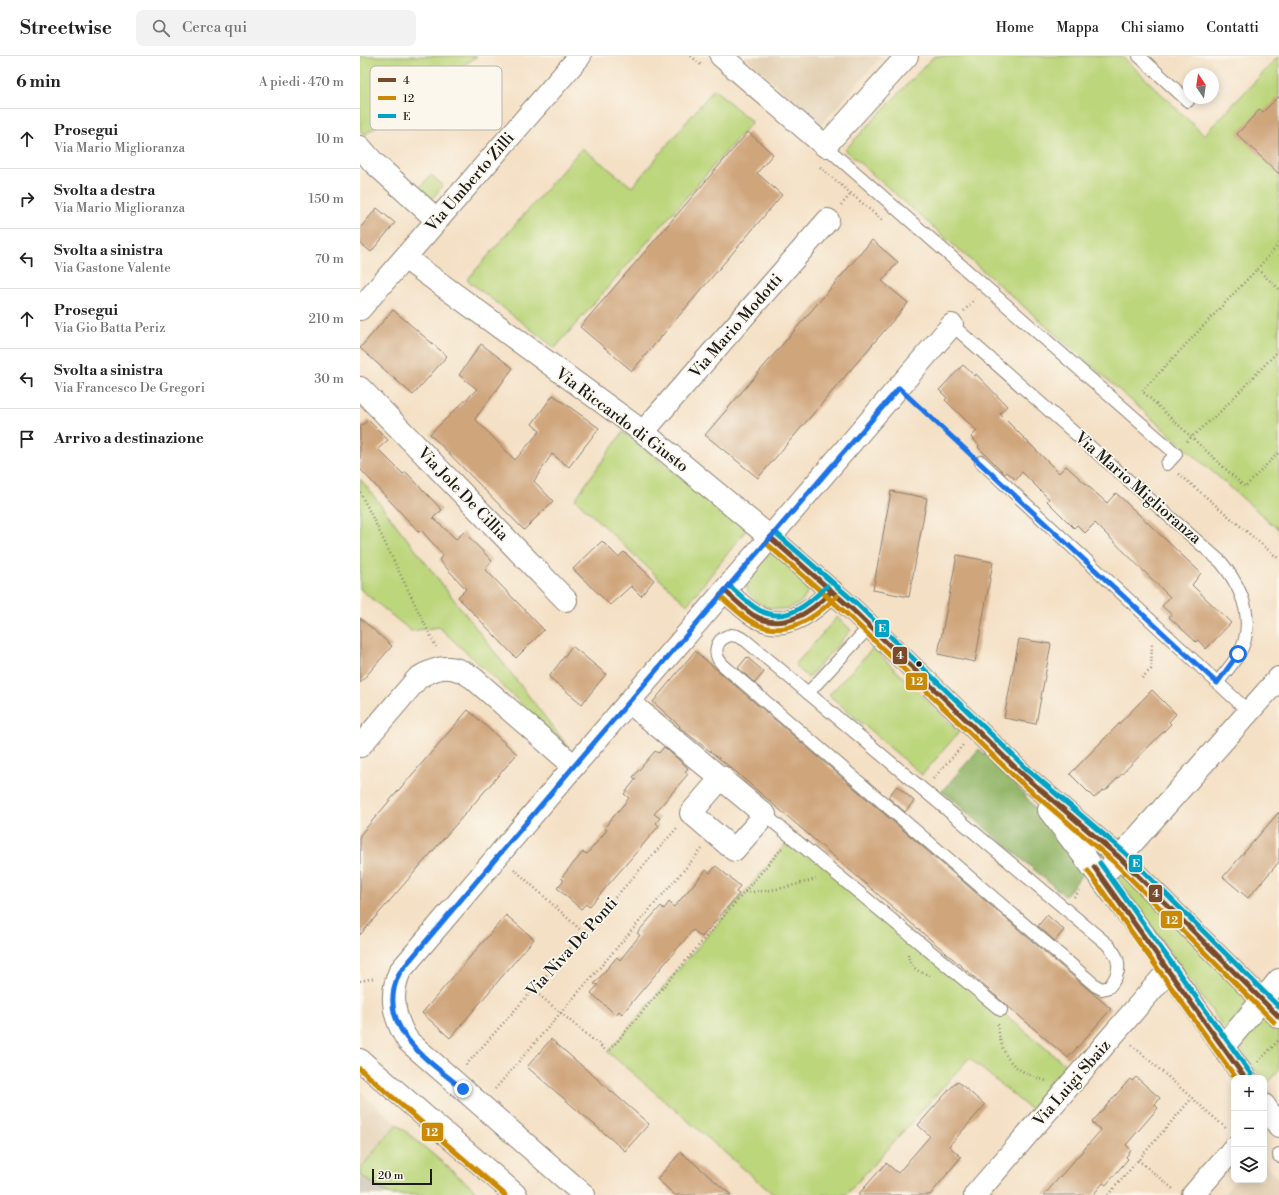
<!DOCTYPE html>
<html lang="it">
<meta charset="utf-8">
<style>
body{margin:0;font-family:"Libre Bodoni",serif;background:#f2f2f2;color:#222}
.controls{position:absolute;right:12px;bottom:12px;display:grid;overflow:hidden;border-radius:8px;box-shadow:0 2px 10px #0003}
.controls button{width:36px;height:36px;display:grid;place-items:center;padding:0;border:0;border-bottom:1px solid #e0e0e0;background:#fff;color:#222;font:20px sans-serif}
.compass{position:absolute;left:823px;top:12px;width:36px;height:36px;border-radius:50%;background:#fff;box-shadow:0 2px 10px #0003;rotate:347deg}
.scale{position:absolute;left:12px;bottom:10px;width:60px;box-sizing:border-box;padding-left:4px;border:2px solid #1c1c1c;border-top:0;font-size:11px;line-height:14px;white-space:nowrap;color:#1c1c1c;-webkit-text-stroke:3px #fbf7ec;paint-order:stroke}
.stop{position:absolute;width:12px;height:12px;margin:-9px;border:3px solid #1a73e8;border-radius:50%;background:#fff}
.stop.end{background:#1a73e8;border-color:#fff;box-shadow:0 1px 4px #0008}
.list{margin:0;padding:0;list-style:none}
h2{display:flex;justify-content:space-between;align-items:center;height:52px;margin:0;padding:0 16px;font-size:17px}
h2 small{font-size:13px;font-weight:400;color:#767676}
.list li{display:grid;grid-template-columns:26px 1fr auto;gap:12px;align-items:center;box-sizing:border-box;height:60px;padding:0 16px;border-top:1px solid #e0e0e0}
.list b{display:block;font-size:15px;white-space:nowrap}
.list p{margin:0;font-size:13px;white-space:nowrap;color:#767676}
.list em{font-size:13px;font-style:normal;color:#767676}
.icon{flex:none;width:22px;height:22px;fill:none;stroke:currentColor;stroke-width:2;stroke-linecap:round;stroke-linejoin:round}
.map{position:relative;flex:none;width:919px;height:1139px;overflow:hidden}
header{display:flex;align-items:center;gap:24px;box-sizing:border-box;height:56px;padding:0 20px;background:#fff;border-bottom:1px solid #e0e0e0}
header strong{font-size:19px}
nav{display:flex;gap:22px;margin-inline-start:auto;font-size:14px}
.search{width:280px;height:36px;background:#f2f2f2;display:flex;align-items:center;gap:10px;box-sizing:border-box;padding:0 14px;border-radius:8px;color:#767676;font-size:15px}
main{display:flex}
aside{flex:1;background:#fff}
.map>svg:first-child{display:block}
.built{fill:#e3d0b4}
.industrial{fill:#cbc3b8}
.green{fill:#bcd67c;stroke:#6c794c}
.forest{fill:#95b76c;stroke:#586a44}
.building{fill:#cfa57c}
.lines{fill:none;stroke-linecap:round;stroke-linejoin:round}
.service-casing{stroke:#887e70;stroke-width:14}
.minor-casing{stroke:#887e70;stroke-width:24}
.tertiary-casing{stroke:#887e70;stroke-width:24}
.path{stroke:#887e70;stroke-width:2.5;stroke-dasharray:1 3;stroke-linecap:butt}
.service{stroke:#fff;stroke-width:12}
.minor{stroke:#fff;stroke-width:22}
.tertiary{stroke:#fff;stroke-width:22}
.bus-1-casing{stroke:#fbf7ec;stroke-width:8}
.bus-2-casing{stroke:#fbf7ec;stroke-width:8}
.bus-3-casing{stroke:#fbf7ec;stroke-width:8}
.bus-1{stroke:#7a4b2a;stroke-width:5}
.bus-2{stroke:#cb8a06;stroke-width:5}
.bus-3{stroke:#01a2c5;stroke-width:5}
.route{stroke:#1a73e8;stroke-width:5}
.bus-dot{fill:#1c1c1c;stroke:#fbf7ec;stroke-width:1.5}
.labels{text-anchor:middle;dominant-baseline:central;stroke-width:3.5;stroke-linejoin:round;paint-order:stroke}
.street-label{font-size:16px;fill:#1c1c1c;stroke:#fbf7ec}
.key{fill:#fbf7ec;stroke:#b8b5ae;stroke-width:1}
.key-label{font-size:11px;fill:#1c1c1c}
.line-badge{stroke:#fbf7ec;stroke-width:1.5}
.badge-label{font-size:11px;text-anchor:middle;font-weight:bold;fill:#fff}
</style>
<header>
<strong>Streetwise</strong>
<div class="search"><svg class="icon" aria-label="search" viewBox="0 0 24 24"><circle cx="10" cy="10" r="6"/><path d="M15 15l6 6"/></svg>Cerca qui</div>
<nav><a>Home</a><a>Mappa</a><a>Chi siamo</a><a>Contatti</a></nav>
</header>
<main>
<aside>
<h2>6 min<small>A piedi · 470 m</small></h2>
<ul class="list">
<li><svg class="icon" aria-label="ahead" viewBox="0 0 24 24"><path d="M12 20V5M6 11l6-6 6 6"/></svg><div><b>Prosegui</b><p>Via Mario Miglioranza</p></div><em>10 m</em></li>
<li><svg class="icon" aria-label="right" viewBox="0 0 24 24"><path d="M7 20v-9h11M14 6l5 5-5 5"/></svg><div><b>Svolta a destra</b><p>Via Mario Miglioranza</p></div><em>150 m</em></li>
<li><svg class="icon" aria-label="left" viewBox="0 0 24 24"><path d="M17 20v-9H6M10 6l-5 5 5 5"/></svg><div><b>Svolta a sinistra</b><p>Via Gastone Valente</p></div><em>70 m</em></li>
<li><svg class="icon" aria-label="ahead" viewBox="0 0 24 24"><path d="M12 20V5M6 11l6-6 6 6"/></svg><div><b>Prosegui</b><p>Via Gio Batta Periz</p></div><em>210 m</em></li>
<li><svg class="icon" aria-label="left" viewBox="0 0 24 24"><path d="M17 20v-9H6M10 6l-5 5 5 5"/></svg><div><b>Svolta a sinistra</b><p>Via Francesco De Gregori</p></div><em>30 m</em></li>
<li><svg class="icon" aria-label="arrive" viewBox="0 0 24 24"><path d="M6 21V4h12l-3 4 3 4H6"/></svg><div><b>Arrivo a destinazione</b></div></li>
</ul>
</aside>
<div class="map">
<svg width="919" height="1139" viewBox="0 0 919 1139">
<rect width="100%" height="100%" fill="#fbf7ec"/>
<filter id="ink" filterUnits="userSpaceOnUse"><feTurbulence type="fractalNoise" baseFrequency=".025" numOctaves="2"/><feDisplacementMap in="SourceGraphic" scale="8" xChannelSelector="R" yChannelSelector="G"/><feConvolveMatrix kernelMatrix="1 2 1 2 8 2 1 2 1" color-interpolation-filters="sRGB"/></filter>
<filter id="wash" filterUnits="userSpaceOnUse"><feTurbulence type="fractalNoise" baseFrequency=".012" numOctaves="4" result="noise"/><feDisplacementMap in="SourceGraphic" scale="16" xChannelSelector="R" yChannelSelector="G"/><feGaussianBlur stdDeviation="0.9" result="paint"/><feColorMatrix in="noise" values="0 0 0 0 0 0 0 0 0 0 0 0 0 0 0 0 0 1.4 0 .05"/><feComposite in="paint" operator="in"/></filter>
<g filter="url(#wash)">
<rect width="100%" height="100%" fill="#f4e0c5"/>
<!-- built -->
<g class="built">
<polygon points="384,0 522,0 461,69"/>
<polygon points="0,1035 37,1068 0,1113"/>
<polygon points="904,1105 919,1125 919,1139 863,1139 876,1124 904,1124"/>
</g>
<!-- industrial -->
<polygon class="industrial" points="0,1119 30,1139 0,1139"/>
<!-- green -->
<g class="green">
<polygon points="0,0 117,0 4,79 0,74"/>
<polygon points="574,0 762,0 844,79 919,0 919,474 485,94"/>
<polygon points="354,33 392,66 195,292 107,224 222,92 272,131"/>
<polygon points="71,119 83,129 72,143 59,132"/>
<polygon points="263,376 387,473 327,549 215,443"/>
<polygon points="0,423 6,430 209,692 79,571 51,575 0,533"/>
<path d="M412,495L448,527C451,562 390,562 385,525Z"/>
<polygon points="477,561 491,574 448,622 435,609"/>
<polygon points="513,592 599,676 562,719 469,639"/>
<polygon points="432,781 713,1015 676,1058 609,1002 486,1139 414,1139 248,996"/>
<polygon points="762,810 891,944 866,975 757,821"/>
<polygon points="903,959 919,975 919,1014 905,1029 904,1022 901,1022 877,987"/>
<polygon points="37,1068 121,1139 30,1139 0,1119 0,1113"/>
</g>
<!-- forest -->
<polygon class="forest" points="619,693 653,725 726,814 705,840 582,735"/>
<g id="blocks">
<!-- building -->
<g class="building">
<polygon points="919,40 919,118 877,78 900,53 903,56"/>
<polygon points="388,76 413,98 397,117 422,139 272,315 220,271"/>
<polygon points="17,152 35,167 11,196 0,187 0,172"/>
<polygon points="512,184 538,206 522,225 548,247 398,422 345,379"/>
<polygon points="33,254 87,300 53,339 0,292"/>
<polygon points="121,288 153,312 115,363 155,404 180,375 172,368 193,339 239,372 209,411 192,398 174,425 193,445 164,474 70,378 117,333 99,319"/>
<polygon points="603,309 615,320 616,318 647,350 640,358 699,417 706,410 747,447 756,437 841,517 832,529 871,567 846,593 838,584 836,586 809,561 811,558 802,550 810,541 735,467 725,477 717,469 714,472 687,445 689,443 662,416 656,424 647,416 645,418 618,391 619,389 611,381 617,375 585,344 587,342 579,334"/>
<polygon points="8,364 28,384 18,393 43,418 46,416 82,454 73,462 96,483 104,476 132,505 125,513 184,574 156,602 98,541 106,533 79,504 83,499 61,474 59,476 0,413 0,371"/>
<polygon points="531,435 567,442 549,541 513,534"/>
<polygon points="242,485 258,501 264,496 294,524 281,540 271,530 250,549 213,513"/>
<polygon points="597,499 633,506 615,606 578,598"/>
<polygon points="0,562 32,590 0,627"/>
<polygon points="659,583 691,588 676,668 644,662"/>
<polygon points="212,590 246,618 222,648 189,621"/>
<polygon points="335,595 751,953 708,1002 370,711 319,671 320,670 293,646"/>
<polygon points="387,601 404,616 395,627 378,612"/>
<polygon points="792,634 816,658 809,666 811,668 745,735 743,734 734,742 710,718"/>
<polygon points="108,654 157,698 0,879 0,779"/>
<polygon points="304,691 328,712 325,716 328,718 294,758 300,762 296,767 299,770 229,851 226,848 221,853 197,832 204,824 201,822 223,796 227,798 247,774 244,772 269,742 264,738 276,723 273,721 295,695 299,697"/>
<polygon points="537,730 554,745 545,756 528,741"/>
<polygon points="919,756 919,806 888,842 863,821"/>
<polygon points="356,810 380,830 376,836 379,838 342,881 333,874 262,958 259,955 256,959 231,937 238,929 234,928 257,901 260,904 280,879 277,877 301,850 304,853 309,846 314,851 346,814 350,817"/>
<polygon points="146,859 174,883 90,982 62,957"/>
<polygon points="687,859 704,874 695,885 678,870"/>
<polygon points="191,983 289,1068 265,1095 167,1011"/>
<polygon points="776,1021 800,1042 795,1049 798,1052 766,1089 771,1094 766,1101 768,1103 746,1129 743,1127 733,1139 684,1139 741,1074 732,1066 770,1023 772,1025"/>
<polygon points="597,1025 625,1049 589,1090 601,1101 570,1139 498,1139 526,1107 538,1117 570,1080 558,1069"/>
<polygon points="321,1096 371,1139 315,1139 297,1123"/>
</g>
</g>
</g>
<g filter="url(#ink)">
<use href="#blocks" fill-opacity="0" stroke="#887e70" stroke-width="1"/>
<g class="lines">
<!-- service casing -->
<g class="service-casing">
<g id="service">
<polyline points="779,0 828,45"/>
<polyline points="465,90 816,398 807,408"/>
<path d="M592,269L861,506C878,527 892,554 885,583C882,598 867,614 857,627"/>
<polyline points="621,406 889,656"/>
<path d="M371,579L377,580L385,584L747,888C761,902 762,916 749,931L742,933L736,930L363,609C352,598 355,583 371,579Z"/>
<polyline points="448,637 510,570"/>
<polyline points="405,759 641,954"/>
<polyline points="919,1098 919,1100"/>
</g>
</g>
<!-- minor casing -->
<g class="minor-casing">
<g id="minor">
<polyline points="361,0 465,90 547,0"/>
<polyline points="0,91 13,106 77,164"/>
<polyline points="45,202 283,376 411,482 492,553 662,718 759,801 919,961"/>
<polyline points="0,253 220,0"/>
<polyline points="0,332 206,544"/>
<polyline points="283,376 468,164"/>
<path d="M365,535C376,544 386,556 399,562C427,576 454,554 472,535"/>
<polyline points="269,646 405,759 374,794 331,757 362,721"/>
<path d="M0,690L58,622C79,609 93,608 113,622L214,710"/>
<polyline points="689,754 784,879 885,1022"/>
<polyline points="750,812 919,622"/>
<polyline points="863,991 919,924"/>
<polyline points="904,1049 919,1070"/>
<path d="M224,1139L48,985C34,963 29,939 40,915L214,710L592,269"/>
<polyline points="615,1139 809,914"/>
<polyline points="833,1139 874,1092"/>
</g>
</g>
<!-- tertiary casing -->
<g class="tertiary-casing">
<polyline id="tertiary" points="0,1004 156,1139"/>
</g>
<!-- path -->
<g class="path">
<polyline points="331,0 341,9"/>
<polyline points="460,111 522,164"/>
<polyline points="481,149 491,138"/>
<polyline points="897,213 919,188"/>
<polyline points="919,233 897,213 782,335 885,431 919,396"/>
<polyline points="604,255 615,243"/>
<polyline points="553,345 610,397"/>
<polyline points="827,385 862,354 919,294"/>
<polyline points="819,418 919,503"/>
<polyline points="0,436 76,591"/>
<polyline points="782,622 791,613 792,588"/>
<polyline points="573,723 603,689"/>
<polyline points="154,813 224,877"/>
<path d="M385,836C410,836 432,830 456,823"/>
<polyline points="714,841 722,832"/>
<path d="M548,898C549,911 559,917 571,919"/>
<polyline points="0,925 15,922"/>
<polyline points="173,934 248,996 422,792"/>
<path d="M638,968C640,1002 654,1016 687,1025"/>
<polyline points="772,989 867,1073"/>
<polyline points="898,1006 919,984"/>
<polyline points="106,1009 317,772"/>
<polyline points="135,1033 342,793"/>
<polyline points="778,1104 813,1133"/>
<polyline points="748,1139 832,1042"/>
</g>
<!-- service -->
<use href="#service" class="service"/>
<!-- minor -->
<use href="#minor" class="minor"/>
<!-- tertiary -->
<use href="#tertiary" class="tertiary"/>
<!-- bus-1 casing -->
<g class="bus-1-casing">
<g id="bus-1">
<polyline points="411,482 492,553 662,718 759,801 919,961"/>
<path d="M365,535C374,543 383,552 393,559C423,577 451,556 472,535"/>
<polyline points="734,811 885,1022"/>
</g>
</g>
<!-- bus-2 casing -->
<g class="bus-2-casing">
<g id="bus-2">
<polyline points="406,487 487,558 657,723 754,806 914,966"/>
<path d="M360,540C371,549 380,559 392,566C424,584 454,563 477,540"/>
<polyline points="728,815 876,1022"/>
<polyline points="0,1013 145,1139"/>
</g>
</g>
<!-- bus-3 casing -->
<g class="bus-3-casing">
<g id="bus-3">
<polyline points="416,477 497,548 667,713 764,796 919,951"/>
<path d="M370,530C379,538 388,548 399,554C425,569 449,548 467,530"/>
<polyline points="740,807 891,1018"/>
</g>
</g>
<!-- bus-1 -->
<use href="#bus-1" class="bus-1"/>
<!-- bus-2 -->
<use href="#bus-2" class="bus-2"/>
<!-- bus-3 -->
<use href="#bus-3" class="bus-3"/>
</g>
</g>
<g class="lines" filter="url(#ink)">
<!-- route -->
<path class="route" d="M103,1033C67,1004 13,969 40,916L214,710L539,332L857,627L878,598"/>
</g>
<!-- markers -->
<circle class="bus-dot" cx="559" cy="608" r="3.5"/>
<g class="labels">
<!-- street labels -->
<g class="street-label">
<text transform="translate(110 126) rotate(-49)">Via Umberto Zilli</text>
<text transform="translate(376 270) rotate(-49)">Via Mario Modotti</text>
<text transform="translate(262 364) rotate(37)">Via Riccardo di Giusto</text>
<text transform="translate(778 432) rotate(41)">Via Mario Miglioranza</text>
<text transform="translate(103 438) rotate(46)">Via Jole De Cillia</text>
<text transform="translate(212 891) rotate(-48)">Via Niva De Ponti</text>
<text transform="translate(712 1027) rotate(-49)">Via Luigi Sbaiz</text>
</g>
</g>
<!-- legend -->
<rect x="10" y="10" width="132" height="64" rx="6" class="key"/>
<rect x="18" y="22" width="18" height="4" fill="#7a4b2a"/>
<rect x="18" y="40" width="18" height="4" fill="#cb8a06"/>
<rect x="18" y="58" width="18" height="4" fill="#01a2c5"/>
<g class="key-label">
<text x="43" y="28">4</text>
<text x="43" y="46">12</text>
<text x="43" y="64">E</text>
</g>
<g class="line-badge">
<rect x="514" y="563" width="16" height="19" rx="4" fill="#01a2c5"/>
<rect x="532" y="590" width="16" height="19" rx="4" fill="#7a4b2a"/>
<rect x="545" y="616" width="23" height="19" rx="4" fill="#cb8a06"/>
<rect x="768" y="798" width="15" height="19" rx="4" fill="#01a2c5"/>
<rect x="788" y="828" width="15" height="19" rx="4" fill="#7a4b2a"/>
<rect x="800" y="854" width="23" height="19" rx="4" fill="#cb8a06"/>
<rect x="61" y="1066" width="23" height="20" rx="4" fill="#cb8a06"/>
</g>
<g class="badge-label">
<text x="522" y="576">E</text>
<text x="540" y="603">4</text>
<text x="557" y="629">12</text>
<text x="776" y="811">E</text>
<text x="796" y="841">4</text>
<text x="812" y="868">12</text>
<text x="72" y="1080">12</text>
</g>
</svg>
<div class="controls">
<button>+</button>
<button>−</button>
<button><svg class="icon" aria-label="layers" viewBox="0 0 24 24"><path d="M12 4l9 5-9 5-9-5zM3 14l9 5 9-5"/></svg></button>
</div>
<svg class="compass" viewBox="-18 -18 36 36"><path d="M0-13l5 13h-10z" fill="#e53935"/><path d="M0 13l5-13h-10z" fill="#767676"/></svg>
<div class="scale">20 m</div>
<div class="stop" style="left:878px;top:598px"></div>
<div class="stop end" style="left:103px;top:1033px"></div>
</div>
</main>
